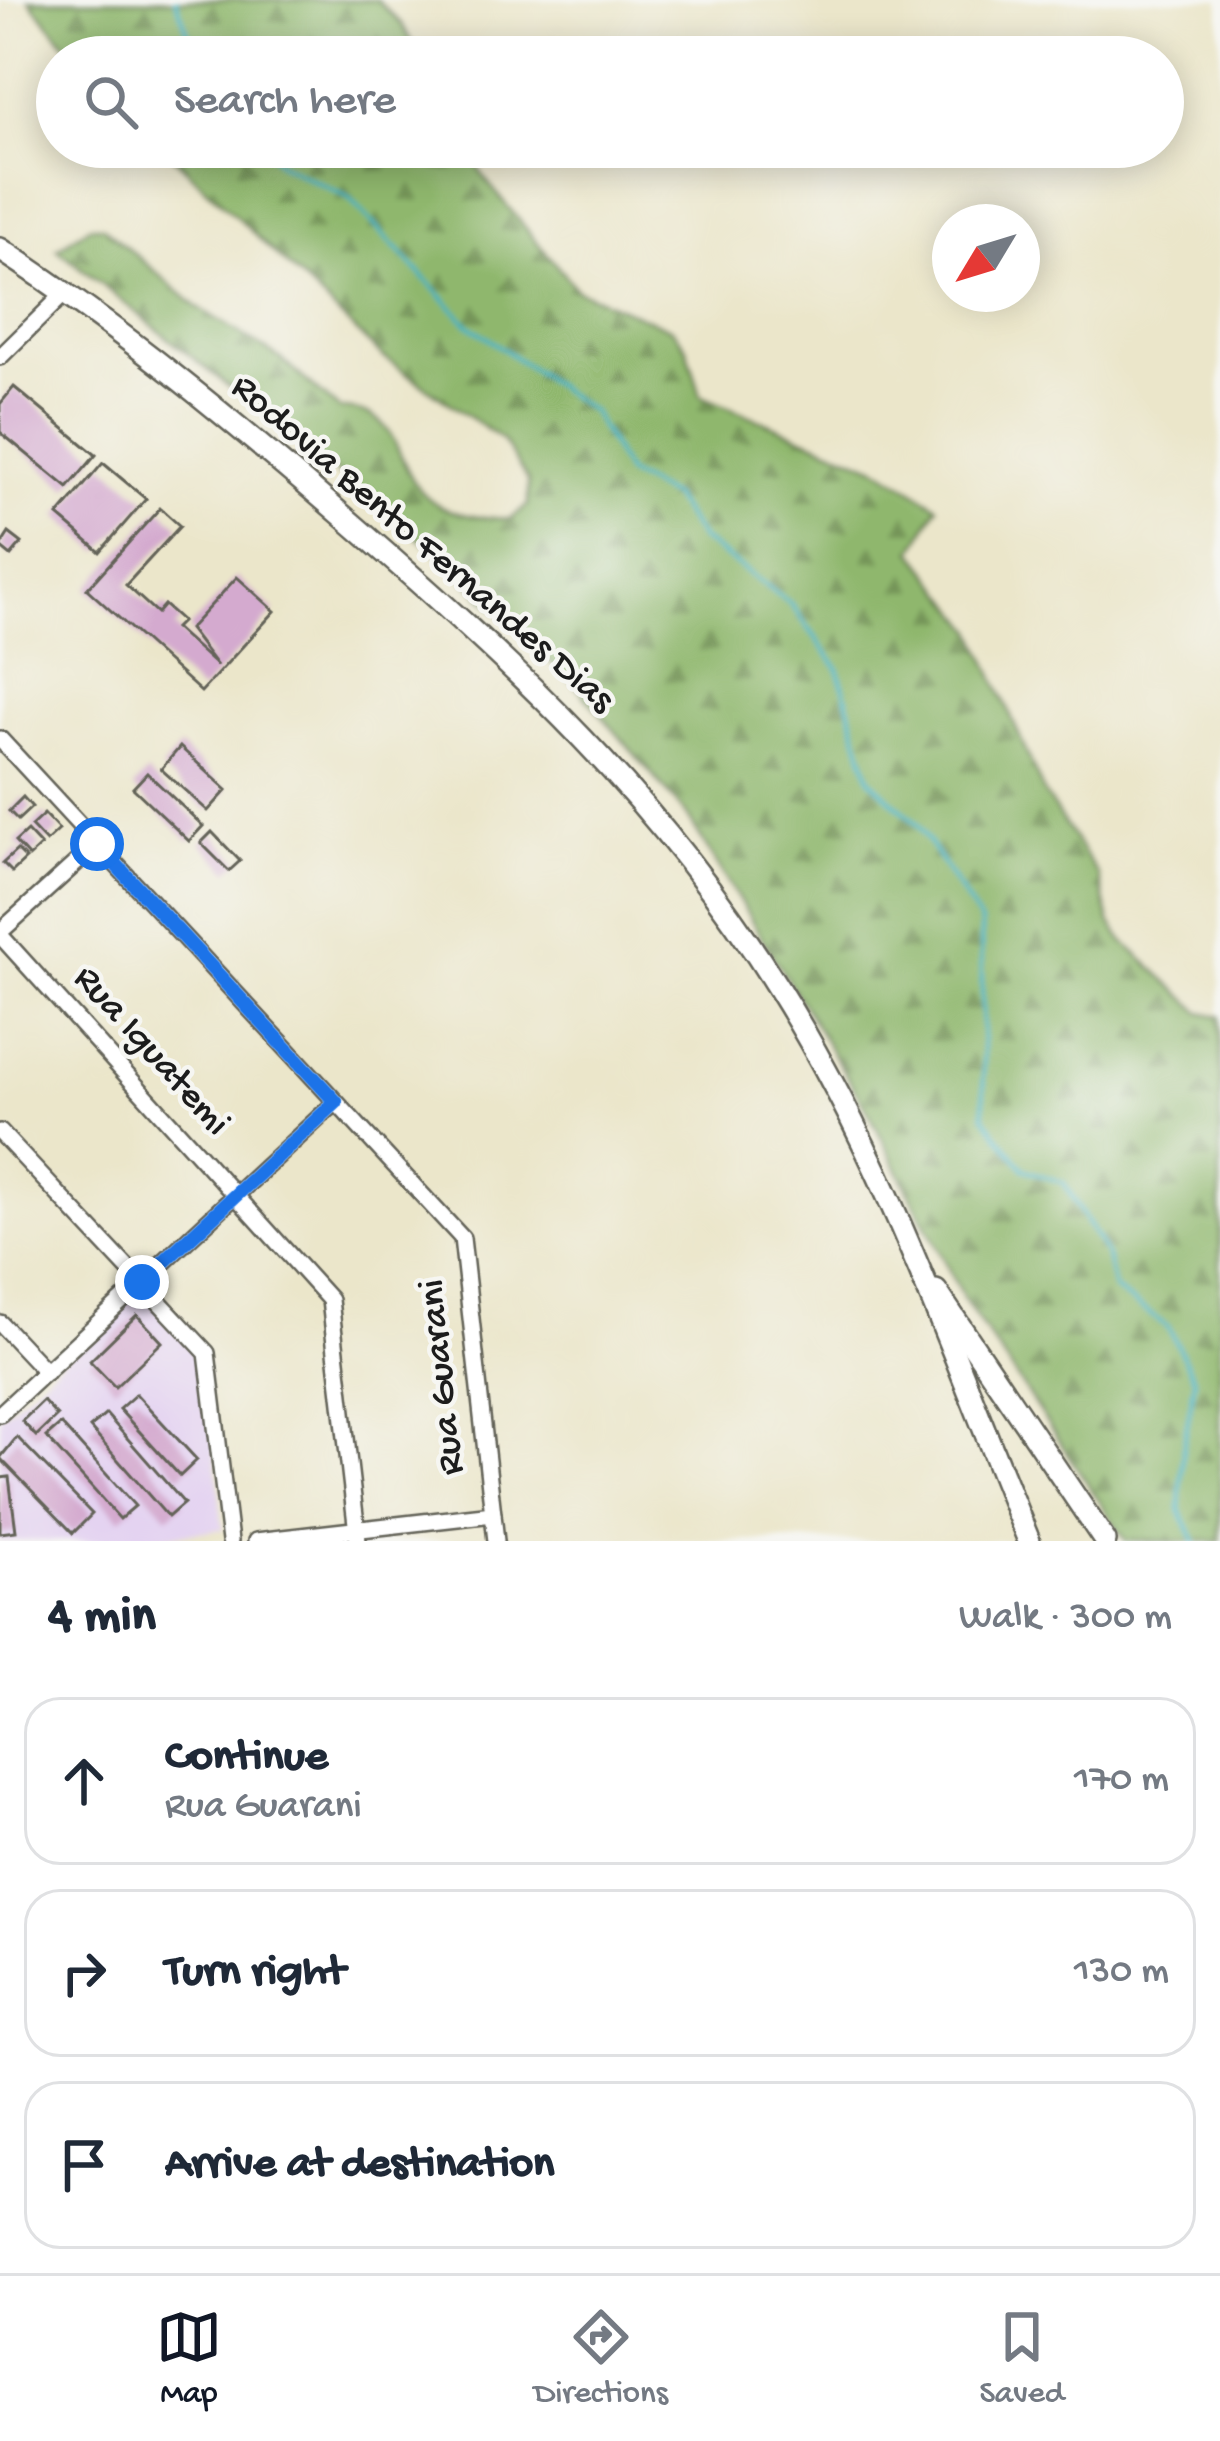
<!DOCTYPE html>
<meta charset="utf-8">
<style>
body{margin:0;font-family:"Gochi Hand",sans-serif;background:#f6f6f7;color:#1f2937}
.compass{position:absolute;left:932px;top:204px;width:108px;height:108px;border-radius:50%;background:#fff;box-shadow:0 6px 30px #0003;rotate:232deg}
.stop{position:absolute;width:36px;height:36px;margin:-27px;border:9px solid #1a73e8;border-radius:50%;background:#fff}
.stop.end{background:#1a73e8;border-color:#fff;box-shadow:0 3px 12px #0008}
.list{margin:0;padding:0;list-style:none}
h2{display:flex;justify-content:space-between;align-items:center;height:156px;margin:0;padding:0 48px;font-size:51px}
h2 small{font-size:39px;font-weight:400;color:#747a83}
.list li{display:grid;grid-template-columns:78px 1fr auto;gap:36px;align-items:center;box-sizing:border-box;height:168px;margin:0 24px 24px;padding:0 24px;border:3px solid #e0e1e3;border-radius:36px}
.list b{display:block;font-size:45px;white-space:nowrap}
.list p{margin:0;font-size:39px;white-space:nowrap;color:#747a83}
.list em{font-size:39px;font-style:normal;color:#747a83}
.icon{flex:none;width:66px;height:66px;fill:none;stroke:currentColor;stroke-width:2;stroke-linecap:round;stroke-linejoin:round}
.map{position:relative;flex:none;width:1220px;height:1541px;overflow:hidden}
.search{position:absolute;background:#fff;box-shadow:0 6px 30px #0003;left:36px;right:36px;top:36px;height:132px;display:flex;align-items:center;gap:30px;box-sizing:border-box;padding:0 42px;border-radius:66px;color:#747a83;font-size:45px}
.sheet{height:732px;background:#fff}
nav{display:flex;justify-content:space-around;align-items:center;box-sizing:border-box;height:168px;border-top:3px solid #e0e1e3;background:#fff;font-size:33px;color:#747a83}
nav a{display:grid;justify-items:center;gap:6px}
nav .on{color:#111827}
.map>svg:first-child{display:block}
.built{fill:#e4d3f1}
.forest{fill:url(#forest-firs);stroke:#566a44;stroke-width:3}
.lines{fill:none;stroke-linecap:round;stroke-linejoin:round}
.stream{stroke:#46b3c2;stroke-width:4.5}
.building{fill:#d4aacf}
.minor-casing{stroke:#646359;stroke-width:20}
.highway-casing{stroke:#646359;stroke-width:26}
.minor{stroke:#fff;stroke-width:15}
.highway{stroke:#fff;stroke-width:21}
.route{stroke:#1a73e8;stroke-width:15}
.labels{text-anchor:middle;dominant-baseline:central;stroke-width:9;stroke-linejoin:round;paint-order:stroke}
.street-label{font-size:39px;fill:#1c1c1c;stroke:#f6f6f2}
</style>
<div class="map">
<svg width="1220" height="1541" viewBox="0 0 1220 1541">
<defs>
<pattern id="forest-firs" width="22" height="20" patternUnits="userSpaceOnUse" patternTransform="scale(3)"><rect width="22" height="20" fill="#8fb76d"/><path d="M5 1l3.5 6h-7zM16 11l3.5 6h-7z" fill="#749459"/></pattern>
</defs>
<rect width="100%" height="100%" fill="#f6f6f2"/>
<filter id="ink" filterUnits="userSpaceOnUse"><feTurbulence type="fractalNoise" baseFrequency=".00833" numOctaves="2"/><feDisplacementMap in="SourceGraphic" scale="24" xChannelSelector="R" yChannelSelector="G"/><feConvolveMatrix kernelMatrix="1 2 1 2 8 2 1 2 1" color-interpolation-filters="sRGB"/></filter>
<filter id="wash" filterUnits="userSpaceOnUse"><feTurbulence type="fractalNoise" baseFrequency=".004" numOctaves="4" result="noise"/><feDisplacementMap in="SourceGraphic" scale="48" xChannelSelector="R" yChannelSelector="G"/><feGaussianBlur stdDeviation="2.7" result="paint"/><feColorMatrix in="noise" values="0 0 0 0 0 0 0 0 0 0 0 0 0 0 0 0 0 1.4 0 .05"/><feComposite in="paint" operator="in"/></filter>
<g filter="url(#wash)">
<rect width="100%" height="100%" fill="#ebe6ca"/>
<!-- built -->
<polygon class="built" points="142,1288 205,1356 223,1529 123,1541 0,1541 0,1417"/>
<!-- forest -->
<g class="forest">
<polygon points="29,0 377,0 403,26 419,57 77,57"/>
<path d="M163,147H466L485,179L577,290L673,329L687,348L701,396L877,467L938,506L913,551L974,630L1044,793L1098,875L1110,922L1123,941L1201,1012L1220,1016V1541H1126L963,1298L868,1111L686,814L579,689L433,550L57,249L90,226H102L196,306L281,359L339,409C409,409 389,473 435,503C456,517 486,518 510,519L528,505V481L502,440L382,356Z"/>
</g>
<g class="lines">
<!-- stream -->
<g class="stream">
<polyline points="176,0 197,57"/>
<polyline points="265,147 280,164 348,197 468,324 592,412 627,474 672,497 701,539 791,604 838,668 870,779 917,824 981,923 984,1116 1024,1169 1064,1183 1107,1257 1114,1289 1168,1327 1195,1380 1183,1448 1180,1510 1195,1541"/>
</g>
</g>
<g id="blocks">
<!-- building -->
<g class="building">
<polygon points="14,387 96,455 68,488 0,432 0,404"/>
<polygon points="103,463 146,499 100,552 58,516"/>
<polygon points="160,508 180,526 126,585 157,613 164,605 182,621 175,628 217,666 189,629 237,577 275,611 201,692 87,589"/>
<polygon points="9,533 22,543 11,556 0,547"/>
<polygon points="180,747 227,790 208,811 161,769"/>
<polygon points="147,773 203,826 189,841 133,788"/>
<polygon points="23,797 32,807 18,820 9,811"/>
<polygon points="44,814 59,830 46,842 31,826"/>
<polygon points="27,831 41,846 29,857 15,842"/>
<polygon points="212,832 240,861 229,871 201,843"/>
<polygon points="17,850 26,859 12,872 3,863"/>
<polygon points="137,1315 162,1342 115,1387 90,1361"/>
<polygon points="136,1394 197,1460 180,1476 119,1409"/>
<polygon points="43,1401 57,1416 36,1436 22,1421"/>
<polygon points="106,1414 184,1503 168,1517 90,1428"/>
<polygon points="61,1424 135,1506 120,1519 46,1437"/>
<polygon points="17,1437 92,1514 73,1533 0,1458"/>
<polygon points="9,1477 16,1531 0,1533 0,1478"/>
</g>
</g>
</g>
<g filter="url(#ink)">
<use href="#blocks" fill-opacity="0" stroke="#646359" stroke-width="3"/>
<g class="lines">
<!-- minor casing -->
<g class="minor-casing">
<g id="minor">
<polyline points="0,357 66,292"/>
<polyline points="0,739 462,1238 496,1541"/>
<polyline points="0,932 97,844"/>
<polyline points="0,935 330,1300 358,1541"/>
<polyline points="0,1132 207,1353 230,1541"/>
<polyline points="0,1323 46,1372"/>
<polyline points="0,1414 336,1102"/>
<polyline points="256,1541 493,1514"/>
</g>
</g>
<!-- highway casing -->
<g class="highway-casing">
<g id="highway">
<path d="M0,249C124,330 239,426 350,522C517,667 660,799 778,988C886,1160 952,1354 1029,1541"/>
<polyline points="936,1291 1105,1541"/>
</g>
</g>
<!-- minor -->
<use href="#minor" class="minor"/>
<!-- highway -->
<use href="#highway" class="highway"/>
</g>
</g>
<g class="lines" filter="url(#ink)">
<!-- route -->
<polyline class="route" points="97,844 336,1102 142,1282"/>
</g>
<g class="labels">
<!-- street labels -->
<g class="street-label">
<text transform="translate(421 545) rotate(41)">Rodovia Bento Fernandes Dias</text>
<text transform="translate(150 1052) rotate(48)">Rua Iguatemi</text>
<text transform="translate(444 1377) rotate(-96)">Rua Guarani</text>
</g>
</g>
</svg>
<svg class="compass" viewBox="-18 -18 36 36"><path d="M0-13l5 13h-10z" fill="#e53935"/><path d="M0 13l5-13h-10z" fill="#747a83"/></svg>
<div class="stop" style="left:97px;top:844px"></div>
<div class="stop end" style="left:142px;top:1282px"></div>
<div class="search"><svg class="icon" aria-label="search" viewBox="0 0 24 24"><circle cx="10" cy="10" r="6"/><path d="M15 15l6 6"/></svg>Search here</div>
</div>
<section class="sheet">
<h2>4 min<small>Walk · 300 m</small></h2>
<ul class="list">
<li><svg class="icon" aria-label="ahead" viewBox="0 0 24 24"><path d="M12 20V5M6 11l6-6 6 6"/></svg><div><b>Continue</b><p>Rua Guarani</p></div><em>170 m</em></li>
<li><svg class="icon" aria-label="right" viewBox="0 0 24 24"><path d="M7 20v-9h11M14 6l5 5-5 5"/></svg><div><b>Turn right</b></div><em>130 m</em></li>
<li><svg class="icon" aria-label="arrive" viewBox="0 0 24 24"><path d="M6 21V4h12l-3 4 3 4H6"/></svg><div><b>Arrive at destination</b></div></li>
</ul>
</section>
<nav>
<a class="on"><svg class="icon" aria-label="map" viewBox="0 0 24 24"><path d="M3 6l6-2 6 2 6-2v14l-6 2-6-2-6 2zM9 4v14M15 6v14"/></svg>Map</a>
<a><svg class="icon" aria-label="directions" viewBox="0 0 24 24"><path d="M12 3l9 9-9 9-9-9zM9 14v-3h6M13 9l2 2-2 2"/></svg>Directions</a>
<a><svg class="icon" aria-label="saved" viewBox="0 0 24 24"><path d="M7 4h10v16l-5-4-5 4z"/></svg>Saved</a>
</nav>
